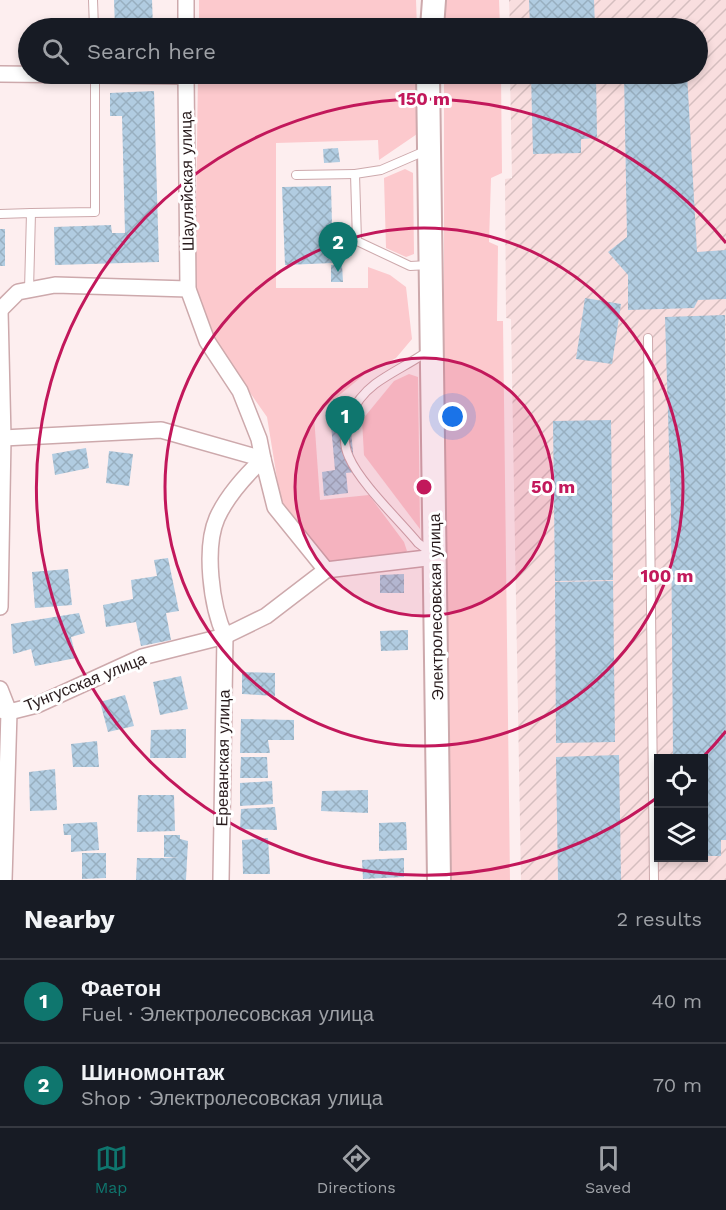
<!DOCTYPE html>
<meta charset="utf-8">
<style>
body{margin:0;font-family:"Work Sans",sans-serif;background:#242831;color:#f1f3f6}
.controls{position:absolute;right:18px;bottom:18px;display:grid;overflow:hidden;border-radius:0px;box-shadow:0 3px 9px #0003}
.controls button{width:54px;height:54px;display:grid;place-items:center;padding:0;border:0;border-bottom:2px solid #363941;background:#171b24;color:#f1f3f6;font:30px sans-serif}
.you{position:absolute;left:453px;top:417px;width:21px;height:21px;margin:-15px;border:4px solid #fff;border-radius:50%;background:#1a73e8;box-shadow:0 0 0 9px #1a73e833}
.badge{display:grid;place-items:center;width:39px;height:39px;border-radius:50%;background:#0f766e;color:#fff;font-size:20px;font-weight:700}
.pin{position:absolute;translate:-50% -50px;filter:drop-shadow(0 2px 3px #0008)}
.pin::after{content:'';position:absolute;top:32px;width:21px;height:18px;background:inherit;clip-path:polygon(0 0,100% 0,50% 100%)}
.list{margin:0;padding:0;list-style:none}
h2{display:flex;justify-content:space-between;align-items:center;height:78px;margin:0;padding:0 24px;font-size:26px}
h2 small{font-size:20px;font-weight:400;color:#9ea1a6}
.list li{display:grid;grid-template-columns:39px 1fr auto;gap:18px;align-items:center;box-sizing:border-box;height:84px;padding:0 24px;border-top:2px solid #363941}
.list b{display:block;font-size:22px;white-space:nowrap}
.list p{margin:0;font-size:20px;white-space:nowrap;color:#9ea1a6}
.list em{font-size:20px;font-style:normal;color:#9ea1a6}
.icon{flex:none;width:33px;height:33px;fill:none;stroke:currentColor;stroke-width:2;stroke-linecap:round;stroke-linejoin:round}
.map{position:relative;flex:none;width:726px;height:880px;overflow:hidden}
.search{position:absolute;background:#171b24;box-shadow:0 3px 9px #0003;left:18px;right:18px;top:18px;height:66px;display:flex;align-items:center;gap:15px;box-sizing:border-box;padding:0 21px;border-radius:33px;color:#9ea1a6;font-size:22px}
.sheet{height:246px;background:#171b24}
nav{display:flex;justify-content:space-around;align-items:center;box-sizing:border-box;height:84px;border-top:2px solid #363941;background:#171b24;font-size:16px;color:#9ea1a6}
nav a{display:grid;justify-items:center;gap:3px}
nav .on{color:#0f766e}
.map>svg:first-child{display:block}
.industrial{fill:url(#industrial-furrows);fill-rule:evenodd}
.green{fill:#fcc9cd}
.building{fill:url(#building-cross-hatch)}
.lines{fill:none;stroke-linecap:round;stroke-linejoin:round}
.service-casing{stroke:#cda9ac;stroke-width:10}
.minor-casing{stroke:#cda9ac;stroke-width:18}
.primary-casing{stroke:#cda9ac;stroke-width:26}
.service{stroke:#fff;stroke-width:8}
.minor{stroke:#fff;stroke-width:15}
.primary{stroke:#fff;stroke-width:22}
.ring{fill:none;stroke:#c2185b;stroke-width:3}
.labels{text-anchor:middle;dominant-baseline:central;stroke-width:6;stroke-linejoin:round;paint-order:stroke}
.street-label{font-size:16px;fill:#281b1c;stroke:#fff}
.centre{fill:#c2185b;stroke:#fff;stroke-width:3}
.ring-label{font-size:18px;text-anchor:middle;font-weight:bold;fill:#c2185b;stroke:#fff;stroke-width:6;stroke-linejoin:round;paint-order:stroke}
</style>
<div class="map">
<svg width="726" height="880" viewBox="0 0 726 880">
<defs>
<pattern id="industrial-furrows" width="10" height="10" patternUnits="userSpaceOnUse" patternTransform="scale(1.5)"><rect width="10" height="10" fill="#f9dedf"/><path d="M-1 1l2-2M0 10L10 0M9 11l2-2" fill="none" stroke="#d5bebf"/></pattern>
<pattern id="building-cross-hatch" width="8" height="8" patternUnits="userSpaceOnUse" patternTransform="scale(1.5)"><rect width="8" height="8" fill="#b1cce1"/><path d="M0 0l8 8M0 8l8-8" fill="none" stroke="#98afc0"/></pattern>
</defs>
<rect width="100%" height="100%" fill="#fdeeef"/>
<!-- industrial -->
<path class="industrial" d="M509,0H726V880H521L511,319L506,318L505,179L512,178L510,74H698V28H510ZM658,758H704V858H658Z"/>
<!-- green -->
<g class="green">
<polygon points="199,0 416,0 417,28 199,28"/>
<polygon points="445,0 499,0 500,28 445,28"/>
<polygon points="198,74 418,74 420,132 379,160 378,140 276,143 276,288 368,288 368,267 390,275 406,287 412,339 396,358 365,374 314,416 320,500 369,495 404,542 407,551 401,556 327,563 281,503 267,417 211,337 195,287"/>
<polygon points="444,74 501,74 502,173 491,178 489,242 498,246 497,321 503,321 510,880 447,880 444,555"/>
<polygon points="405,169 413,173 414,254 406,257 386,248 384,178"/>
<polygon points="409,374 418,377 420,529 364,455 362,420 394,381"/>
</g>
<!-- building -->
<g class="building">
<polygon points="114,0 152,0 153,28 115,28"/>
<polygon points="529,0 594,0 595,28 530,28"/>
<polygon points="531,74 596,74 597,138 581,139 581,153 533,154"/>
<polygon points="624,74 687,74 697,252 726,250 726,299 698,300 694,308 628,310 628,275 608,252 627,237"/>
<polygon points="154,91 159,262 55,265 54,227 111,225 112,233 125,233 122,116 110,116 110,93"/>
<polygon points="338,148 340,162 324,163 323,149"/>
<polygon points="331,186 333,263 285,265 282,187"/>
<rect x="0" y="229" width="5" height="37"/>
<polygon points="331,265 342,265 343,282 331,282"/>
<polygon points="585,298 621,304 612,364 576,359"/>
<polygon points="725,315 726,840 721,840 721,856 704,856 704,758 673,758 671,512 665,317"/>
<polygon points="611,420 613,580 555,581 553,421"/>
<polygon points="350,422 355,472 346,473 348,493 324,496 322,472 335,470 331,425"/>
<polygon points="86,448 89,468 55,475 52,454"/>
<polygon points="109,451 133,454 129,486 106,483"/>
<polygon points="168,558 179,611 166,613 171,640 141,646 136,622 106,627 103,605 133,599 131,580 157,576 154,560"/>
<polygon points="68,569 72,605 35,608 32,572"/>
<polygon points="404,574 404,593 380,593 380,575"/>
<polygon points="613,581 615,742 556,743 555,582"/>
<polygon points="79,613 85,633 71,637 76,658 35,666 31,649 13,654 11,624"/>
<polygon points="408,630 408,650 381,651 380,631"/>
<polygon points="242,672 275,673 275,696 242,694"/>
<polygon points="181,676 188,709 160,715 153,682"/>
<polygon points="125,695 134,726 108,732 100,702"/>
<polygon points="241,719 294,720 294,740 268,740 270,753 240,753"/>
<polygon points="186,729 186,758 150,758 151,730"/>
<polygon points="97,741 99,767 73,767 71,744"/>
<polygon points="619,755 621,880 558,880 556,757"/>
<polygon points="241,757 267,757 268,778 240,778"/>
<polygon points="55,769 57,810 30,811 29,772"/>
<polygon points="272,781 273,804 240,806 240,783"/>
<polygon points="368,790 368,813 321,811 322,791"/>
<polygon points="138,795 174,795 175,831 137,832"/>
<polygon points="275,807 277,830 240,829 241,809"/>
<polygon points="97,822 99,850 71,852 71,835 64,835 63,824"/>
<polygon points="406,822 407,850 379,851 379,823"/>
<polygon points="164,835 180,835 180,839 188,841 186,880 136,880 137,858 179,858 164,857"/>
<polygon points="268,838 270,874 243,874 242,840"/>
<polygon points="82,853 106,853 106,878 82,879"/>
<polygon points="404,858 404,877 363,879 362,860"/>
</g>
<g class="lines">
<!-- service casing -->
<g class="service-casing">
<g id="service">
<polyline points="93,0 94,28"/>
<polyline points="425,151 381,170 355,174 357,241 410,266 429,265"/>
<polyline points="296,175 355,174"/>
<polyline points="31,213 95,212 95,75"/>
<polyline points="0,214 31,213 29,290"/>
<polyline points="648,338 654,880"/>
<path d="M428,354L422,355C407,365 390,373 375,384C354,400 337,431 349,457C360,483 399,520 418,543L430,552"/>
</g>
</g>
<!-- minor casing -->
<g class="minor-casing">
<g id="minor">
<polyline points="186,0 186,28"/>
<polyline points="0,74 186,76"/>
<path d="M186,74L188,289L207,341L240,391L259,439L263,459C246,475 227,496 217,518C204,548 211,606 225,636L221,880"/>
<polyline points="0,310 18,292 55,285 188,289"/>
<polyline points="3,438 161,430 263,459 275,507 326,570"/>
<polyline points="0,607 3,438 0,311"/>
<polyline points="0,689 9,712 4,880"/>
<polyline points="0,710 9,712 37,705 142,657 225,636 266,616 326,570 435,557"/>
</g>
</g>
<!-- primary casing -->
<g class="primary-casing">
<g id="primary">
<polyline points="432,28 434,0"/>
<polyline points="428,74 439,880"/>
</g>
</g>
<!-- service -->
<use href="#service" class="service"/>
<!-- minor -->
<use href="#minor" class="minor"/>
<!-- primary -->
<use href="#primary" class="primary"/>
</g>
<!-- distance rings -->
<circle cx="424" cy="487" r="129" fill="#c2185b" fill-opacity=".12"/>
<g class="ring">
<circle cx="424" cy="487" r="129"/>
<circle cx="424" cy="487" r="259"/>
<path d="M726 731A388 388 0 0 1 703 757M658 797A388 388 0 1 1 726 243"/>
</g>
<g class="labels">
<!-- street labels -->
<g class="street-label">
<text transform="translate(187 181) rotate(-91)">Шауляйская улица</text>
<text transform="translate(436 607) rotate(-91)">Электролесовская улица</text>
<text transform="translate(85 682) rotate(-22)">Тунгусская улица</text>
<text transform="translate(223 758) rotate(-89)">Ереванская улица</text>
</g>
</g>
<circle cx="424" cy="487" r="9" class="centre"/>
<g class="ring-label">
<text x="424" y="105">150 m</text>
<text x="553" y="493">50 m</text>
<text x="667" y="582">100 m</text>
</g>
</svg>
<div class="controls">
<button><svg class="icon" aria-label="locate" viewBox="0 0 24 24"><circle cx="12" cy="12" r="6"/><path d="M12 2v4M12 18v4M2 12h4M18 12h4"/></svg></button>
<button><svg class="icon" aria-label="layers" viewBox="0 0 24 24"><path d="M12 4l9 5-9 5-9-5zM3 14l9 5 9-5"/></svg></button>
</div>
<div class="you"></div>
<div class="pin badge" style="left:345px;top:446px">1</div>
<div class="pin badge" style="left:338px;top:272px">2</div>
<div class="search"><svg class="icon" aria-label="search" viewBox="0 0 24 24"><circle cx="10" cy="10" r="6"/><path d="M15 15l6 6"/></svg>Search here</div>
</div>
<section class="sheet">
<h2>Nearby<small>2 results</small></h2>
<ul class="list">
<li><span class="badge">1</span><div><b>Фаетон</b><p>Fuel · Электролесовская улица</p></div><em>40 m</em></li>
<li><span class="badge">2</span><div><b>Шиномонтаж</b><p>Shop · Электролесовская улица</p></div><em>70 m</em></li>
</ul>
</section>
<nav>
<a class="on"><svg class="icon" aria-label="map" viewBox="0 0 24 24"><path d="M3 6l6-2 6 2 6-2v14l-6 2-6-2-6 2zM9 4v14M15 6v14"/></svg>Map</a>
<a><svg class="icon" aria-label="directions" viewBox="0 0 24 24"><path d="M12 3l9 9-9 9-9-9zM9 14v-3h6M13 9l2 2-2 2"/></svg>Directions</a>
<a><svg class="icon" aria-label="saved" viewBox="0 0 24 24"><path d="M7 4h10v16l-5-4-5 4z"/></svg>Saved</a>
</nav>
